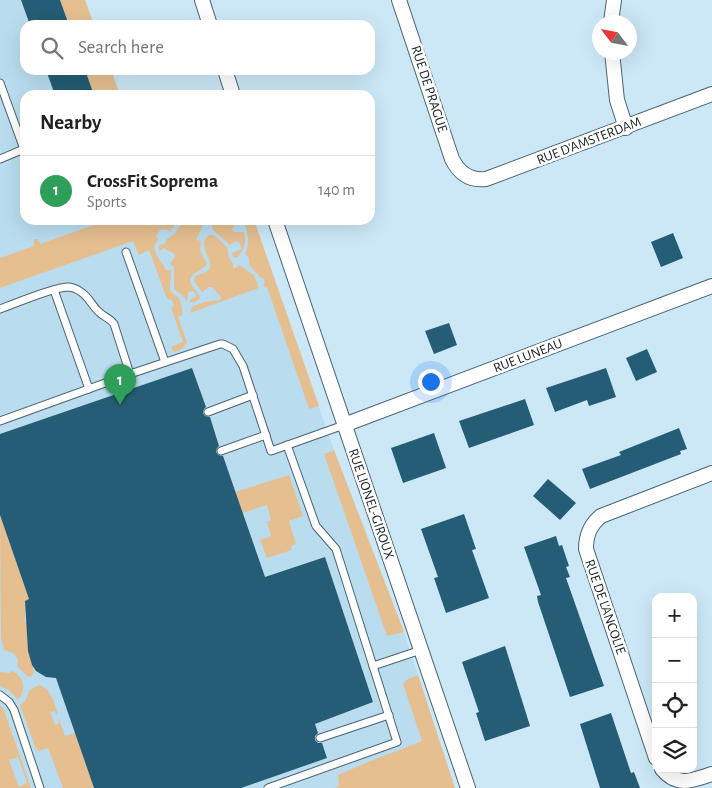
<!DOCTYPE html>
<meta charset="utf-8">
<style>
body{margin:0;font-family:"Alegreya Sans",sans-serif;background:#f6f6f6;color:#202124}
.controls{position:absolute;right:15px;bottom:15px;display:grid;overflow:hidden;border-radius:10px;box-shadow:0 5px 20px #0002}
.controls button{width:45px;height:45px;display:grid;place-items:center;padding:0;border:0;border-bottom:1px solid #e0e0e0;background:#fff;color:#202124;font:25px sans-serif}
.compass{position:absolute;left:592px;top:15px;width:45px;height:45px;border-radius:50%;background:#fff;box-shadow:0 5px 20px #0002;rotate:302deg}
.you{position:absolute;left:430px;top:381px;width:18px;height:18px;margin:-12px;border:4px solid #fff;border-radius:50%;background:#1a73e8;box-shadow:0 0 0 8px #1a73e833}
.badge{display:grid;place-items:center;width:32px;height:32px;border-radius:50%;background:#0f766e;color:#fff;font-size:16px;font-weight:700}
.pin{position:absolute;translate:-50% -41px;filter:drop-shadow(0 1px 2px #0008)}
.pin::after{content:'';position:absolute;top:26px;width:18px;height:15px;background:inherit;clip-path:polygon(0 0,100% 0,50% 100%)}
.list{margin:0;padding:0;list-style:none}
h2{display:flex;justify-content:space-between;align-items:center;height:65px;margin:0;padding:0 20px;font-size:21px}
h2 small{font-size:16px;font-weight:400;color:#757577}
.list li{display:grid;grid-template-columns:32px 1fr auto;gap:15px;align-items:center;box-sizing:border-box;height:70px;padding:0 20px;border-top:1px solid #e0e0e0}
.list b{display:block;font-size:19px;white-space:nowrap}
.list p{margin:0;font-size:16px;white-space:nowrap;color:#757577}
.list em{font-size:16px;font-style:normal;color:#757577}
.icon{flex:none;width:28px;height:28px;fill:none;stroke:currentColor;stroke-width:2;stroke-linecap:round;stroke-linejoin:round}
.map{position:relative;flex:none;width:712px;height:788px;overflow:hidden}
.search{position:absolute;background:#fff;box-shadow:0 5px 20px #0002;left:20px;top:20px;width:355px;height:55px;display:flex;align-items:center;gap:12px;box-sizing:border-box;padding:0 18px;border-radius:15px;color:#757577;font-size:19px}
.panel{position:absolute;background:#fff;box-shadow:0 5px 20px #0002;left:20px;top:90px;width:355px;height:135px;border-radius:15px}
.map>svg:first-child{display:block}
.built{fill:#b9ddef}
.green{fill:#e6bf91;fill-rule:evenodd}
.building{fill:#245d75}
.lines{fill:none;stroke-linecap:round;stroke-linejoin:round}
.lane-casing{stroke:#4a636f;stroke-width:9}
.street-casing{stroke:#4a636f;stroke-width:16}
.lane{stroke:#fff;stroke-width:7}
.street{stroke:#fff;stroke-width:14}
.labels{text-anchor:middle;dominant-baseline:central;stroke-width:5;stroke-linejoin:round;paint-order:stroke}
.street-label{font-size:14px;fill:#172126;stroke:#fff}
</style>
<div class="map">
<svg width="712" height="788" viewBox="0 0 712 788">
<rect width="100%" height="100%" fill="#cce8f7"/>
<!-- built -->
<polygon class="built" points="0,0 85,0 94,25 25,25 25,70 111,70 120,95 25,95 25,220 254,220 334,450 404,632 448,767 386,788 0,788"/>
<!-- green -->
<g class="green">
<polygon points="60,0 85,0 94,25 69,25"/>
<polygon points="85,70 111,70 120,95 94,95"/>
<path d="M108,220H179L170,231L165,229L160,230L156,236L158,239L154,247C156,258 163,262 166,270H171L170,288L171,292L179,298L182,307V315L178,317L187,342L182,349L174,352L171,347L183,342L171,307L174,306L172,300L167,299L149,250L139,255L133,241L0,288V258L34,246V239H38L40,244Z"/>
<path d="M184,220H208V224L203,225L196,240L201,241L200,250L207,264C203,271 194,270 190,279C190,287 198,291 200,298L195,302H190V300L196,297L194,291L188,292L187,301L182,295L174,289V267L170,264L175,256L173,253L163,248L159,252V245L165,244L166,240L175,233Z"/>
<path d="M211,220H237L232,230L234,232H244C247,242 244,250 237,258L233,257L232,253L242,249L240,243L235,241L230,245L213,230Z"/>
<path d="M242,220H254L319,406L309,409L267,287L263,286L265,282L263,278H261L249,265V258L245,254C250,242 249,231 242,220Z"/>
<path d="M208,235H214L227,247L229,258L233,263V268H236L239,265L254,275L259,288L190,313L192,307L204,302L220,300L221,297L212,287H209L202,292L194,281L195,276C199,274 203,274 206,272C220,262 195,250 208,235Z"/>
<polygon points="334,450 404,632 387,636 324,454"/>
<polygon points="289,475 303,516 289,521 296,544 291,546 292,550 267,558 260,540 271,536 267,522 271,520 267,505 243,513 235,492"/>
<polygon points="0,515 29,599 25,601 25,622 58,610 31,641 27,641 34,672 31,677 27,676 17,666 18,659 13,653 4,650 1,638"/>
<path d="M13,671C24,678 27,690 18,700L10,691L0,686V672L9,673Z"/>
<polygon points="418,675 455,788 335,788 339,786 338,775 368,762 422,741 403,684 406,680"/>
<path d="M39,685C52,689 54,703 58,714L56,715L55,711L50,712L55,725L59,723V719L65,736L75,733L94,788H63L48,748L39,751L36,749L20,705L25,701L30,690Z"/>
<path d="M0,705L4,710L31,788H0ZM18,757L27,783L19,787L9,760Z"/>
</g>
<!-- building -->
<g class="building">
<polygon points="21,0 60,0 69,25 30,25"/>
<polygon points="46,70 85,70 94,95 55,95"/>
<polygon points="673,233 683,258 661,267 651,242"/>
<polygon points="449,323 457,345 434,354 425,331"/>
<polygon points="647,349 657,372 636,381 626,358"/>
<polygon points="192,368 206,407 204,409 203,413 205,416 210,417 219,446 217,448 216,452 218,455 223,456 265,577 325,557 373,702 315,724 318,733 315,736 315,740 318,743 322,743 327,758 241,788 94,788 56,678 46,677 36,671 32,665 28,651 25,601 29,599 0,515 0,434"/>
<polygon points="606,368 616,397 589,406 587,400 555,412 546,388"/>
<polygon points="525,399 534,425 469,448 459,421"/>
<polygon points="679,428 687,449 680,451 681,454 590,489 582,469 621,455 619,452"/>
<polygon points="434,433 446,468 403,483 391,448"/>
<polygon points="548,479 576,503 560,520 533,496"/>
<polygon points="464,514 476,549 472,550 489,598 446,613 434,578 438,577 421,529"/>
<polygon points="556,536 559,546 562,545 569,566 566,567 570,577 566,578 604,686 570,697 538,602 537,596 541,595 524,547"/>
<polygon points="505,646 530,726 485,741 476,713 479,712 462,662"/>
<polygon points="611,713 631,773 634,772 640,788 600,788 580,724"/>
</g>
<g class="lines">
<!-- lane casing -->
<g class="lane-casing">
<g id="lane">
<polyline points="0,83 25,152"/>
<polyline points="0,159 24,149"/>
<polyline points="126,252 165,362"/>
<polyline points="54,290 89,389"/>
<path d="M0,309C17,303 51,288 67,287C72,287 77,289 81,292C89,297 92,306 99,312C104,317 110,318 114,324L130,374L220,344H223L233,349L243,366L271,451L344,425"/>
<polyline points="208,412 253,395"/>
<polyline points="0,421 130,374"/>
<polyline points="221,451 266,435"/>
<polyline points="373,666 421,650"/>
<polyline points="0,695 9,702 14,710 40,788"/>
<polyline points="320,738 389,715"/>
<polyline points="268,788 397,742 336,549 316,526 287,445"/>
</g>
</g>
<!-- street casing -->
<g class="street-casing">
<g id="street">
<polyline points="202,0 210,25"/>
<path d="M399,0L452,159C459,173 470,181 486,179L712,94"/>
<polyline points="611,22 614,0"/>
<polyline points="612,52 617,100 626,128"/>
<polyline points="225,70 233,95"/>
<polyline points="275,220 468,788"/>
<polyline points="344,425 712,286"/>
<path d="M656,758L586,549C586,535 590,525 601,516L712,473"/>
<path d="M662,769C678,788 692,780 712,774"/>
</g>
</g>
<!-- lane -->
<use href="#lane" class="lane"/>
<!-- street -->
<use href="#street" class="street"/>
</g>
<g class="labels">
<!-- street labels -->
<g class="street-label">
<text transform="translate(429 89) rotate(72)">RUE DE PRAGUE</text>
<text transform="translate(589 141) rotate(-21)">RUE D'AMSTERDAM</text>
<text transform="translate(528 356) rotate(-21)">RUE LUNEAU</text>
<text transform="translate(371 504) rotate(71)">RUE LIONEL-GIROUX</text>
<text transform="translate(605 607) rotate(71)">RUE DE L'ANCOLIE</text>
</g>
</g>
</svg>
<div class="controls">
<button>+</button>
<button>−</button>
<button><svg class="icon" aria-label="locate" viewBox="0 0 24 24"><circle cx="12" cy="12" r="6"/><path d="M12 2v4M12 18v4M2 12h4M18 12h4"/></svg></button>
<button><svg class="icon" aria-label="layers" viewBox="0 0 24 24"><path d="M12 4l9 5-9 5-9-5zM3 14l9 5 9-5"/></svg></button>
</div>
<svg class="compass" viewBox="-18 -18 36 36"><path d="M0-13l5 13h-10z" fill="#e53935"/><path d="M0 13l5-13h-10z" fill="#757577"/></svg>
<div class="you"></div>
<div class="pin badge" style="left:120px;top:405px;background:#2e9e5b">1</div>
<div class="search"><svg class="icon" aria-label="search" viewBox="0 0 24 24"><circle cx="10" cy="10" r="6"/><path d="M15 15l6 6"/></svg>Search here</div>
<section class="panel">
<h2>Nearby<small></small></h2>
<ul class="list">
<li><span class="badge" style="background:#2e9e5b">1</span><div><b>CrossFit Soprema</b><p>Sports</p></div><em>140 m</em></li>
</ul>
</section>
</div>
